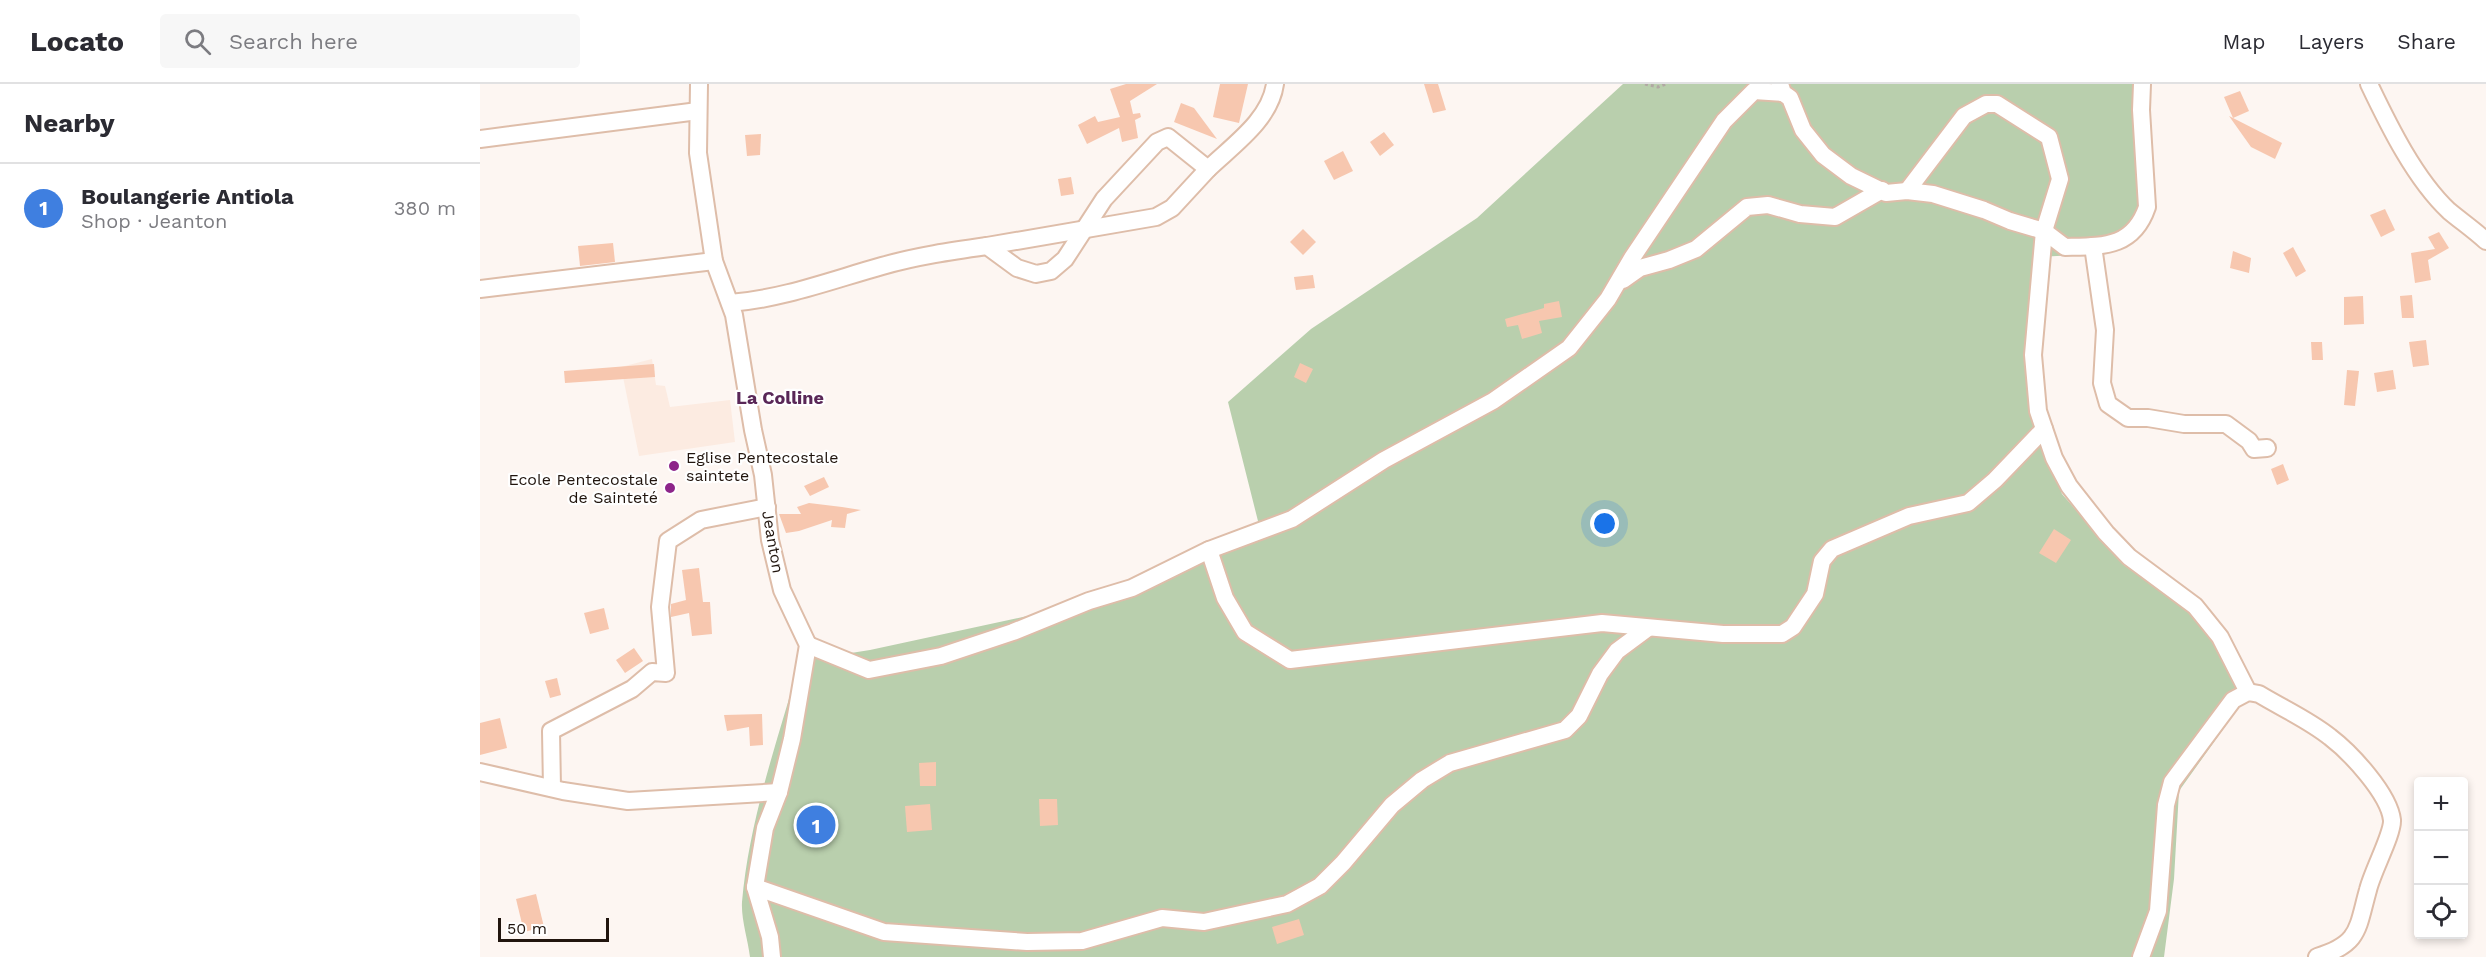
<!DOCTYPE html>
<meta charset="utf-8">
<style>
body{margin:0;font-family:"Work Sans",sans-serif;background:#f7f7f7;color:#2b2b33}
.controls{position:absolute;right:18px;bottom:18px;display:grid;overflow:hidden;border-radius:6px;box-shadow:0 3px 9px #0003}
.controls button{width:54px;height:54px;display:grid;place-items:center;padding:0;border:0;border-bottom:2px solid #e1e1e2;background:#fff;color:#2b2b33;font:30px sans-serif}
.scale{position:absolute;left:18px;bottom:15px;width:111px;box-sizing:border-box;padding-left:6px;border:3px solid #21150e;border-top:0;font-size:16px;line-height:21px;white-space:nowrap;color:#21150e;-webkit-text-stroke:4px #fff;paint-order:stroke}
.you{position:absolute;left:1125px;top:440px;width:21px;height:21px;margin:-15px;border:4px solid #fff;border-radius:50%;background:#1a73e8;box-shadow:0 0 0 9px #1a73e833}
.badge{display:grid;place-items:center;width:39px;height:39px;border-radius:50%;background:#1a73e8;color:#fff;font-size:20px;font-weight:700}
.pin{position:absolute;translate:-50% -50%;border:3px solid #fff;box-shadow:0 2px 6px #0006}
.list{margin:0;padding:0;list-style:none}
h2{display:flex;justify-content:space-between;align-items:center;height:78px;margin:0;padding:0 24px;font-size:26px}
h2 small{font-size:20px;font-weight:400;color:#7c7c81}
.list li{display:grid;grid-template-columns:39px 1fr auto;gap:18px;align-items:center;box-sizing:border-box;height:90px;padding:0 24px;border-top:2px solid #e1e1e2}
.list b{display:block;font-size:22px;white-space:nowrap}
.list p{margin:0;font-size:20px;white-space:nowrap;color:#7c7c81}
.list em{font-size:20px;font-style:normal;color:#7c7c81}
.icon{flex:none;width:33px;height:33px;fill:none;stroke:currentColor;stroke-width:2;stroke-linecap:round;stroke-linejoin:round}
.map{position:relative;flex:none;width:2006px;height:873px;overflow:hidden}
header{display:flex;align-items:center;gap:36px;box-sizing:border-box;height:84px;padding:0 30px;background:#fff;border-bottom:2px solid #e1e1e2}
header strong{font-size:28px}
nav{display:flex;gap:33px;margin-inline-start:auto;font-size:21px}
.search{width:420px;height:54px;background:#f7f7f7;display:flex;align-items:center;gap:15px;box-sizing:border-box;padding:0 21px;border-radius:6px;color:#7c7c81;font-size:22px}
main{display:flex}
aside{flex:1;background:#fff}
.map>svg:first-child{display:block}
.built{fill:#fcebe1}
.green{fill:#b9cfad}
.building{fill:#f7c7af}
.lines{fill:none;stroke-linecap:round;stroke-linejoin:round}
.minor-casing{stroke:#debda9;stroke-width:20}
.path{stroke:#b1a8a3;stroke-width:3;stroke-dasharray:3 3;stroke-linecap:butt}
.minor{stroke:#fff;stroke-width:16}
.poi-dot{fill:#8d258a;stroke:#fff;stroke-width:2}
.labels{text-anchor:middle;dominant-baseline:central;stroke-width:4.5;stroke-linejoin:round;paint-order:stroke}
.poi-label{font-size:16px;fill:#21150e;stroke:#fff;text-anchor:start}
.street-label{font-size:16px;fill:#21150e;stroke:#fff}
.neighbourhood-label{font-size:18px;font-weight:bold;fill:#592757;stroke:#fff}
</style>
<header>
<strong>Locato</strong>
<div class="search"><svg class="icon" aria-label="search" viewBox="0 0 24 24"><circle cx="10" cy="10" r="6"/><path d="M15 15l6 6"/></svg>Search here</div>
<nav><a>Map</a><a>Layers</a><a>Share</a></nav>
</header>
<main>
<aside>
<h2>Nearby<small></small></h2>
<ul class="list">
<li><span class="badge" style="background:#3f7fe0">1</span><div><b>Boulangerie Antiola</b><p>Shop · Jeanton</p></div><em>380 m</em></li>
</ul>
</aside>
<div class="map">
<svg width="2006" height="873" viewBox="0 0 2006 873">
<rect width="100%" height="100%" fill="#fdf6f2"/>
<!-- built -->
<polygon class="built" points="172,275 176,301 185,302 190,323 250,316 255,358 159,372 141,283"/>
<!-- green -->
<path class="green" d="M1143,0H1655L1660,123L1652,143L1615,170L1558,173L1555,337L1582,410L1644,481L1719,533L1764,616L1699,707L1694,795L1684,873H270C268,856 261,835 262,818C269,736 298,655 320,577L390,566L552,531L634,504L780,445L748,318L831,245L997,134Z"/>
<!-- building -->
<g class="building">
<polygon points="646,0 677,0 650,17 653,30 660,29 661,33 655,36 658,54 642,58 639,44 607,60 598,41 615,32 618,38 640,33 630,5"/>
<polygon points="740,0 768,0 759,39 733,33"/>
<polygon points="944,0 958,0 966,26 953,29"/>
<polygon points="1760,7 1769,27 1753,34 1802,59 1795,75 1771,63 1749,32 1753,34 1744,13"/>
<polygon points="701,19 714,24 737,55 694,38"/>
<polygon points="904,48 914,61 900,72 890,58"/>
<polygon points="281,50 280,71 267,72 265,51"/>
<polygon points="863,67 873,87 854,96 844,77"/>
<polygon points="591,93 594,110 581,112 578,95"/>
<polygon points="1905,125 1915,146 1901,153 1890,131"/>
<polygon points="823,145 836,158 823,171 810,158"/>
<polygon points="1959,148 1969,164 1948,176 1951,196 1935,199 1931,169 1955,165 1948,153"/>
<polygon points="133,159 135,178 100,182 98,162"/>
<polygon points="1813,163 1826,187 1816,193 1803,169"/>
<polygon points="1753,167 1771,174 1769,189 1750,184"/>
<polygon points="833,191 835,204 816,206 814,193"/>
<polygon points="1932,211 1934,234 1922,234 1920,212"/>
<polygon points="1883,212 1884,240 1864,241 1864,213"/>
<polygon points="1079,217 1082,233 1059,237 1062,249 1042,255 1038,241 1027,243 1025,235 1064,224 1064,220"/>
<polygon points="1946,256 1949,281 1933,283 1929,258"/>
<polygon points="1831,258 1842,258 1843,276 1832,276"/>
<polygon points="820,279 833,285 826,299 814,293"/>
<polygon points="174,280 175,293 85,299 84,287"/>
<polygon points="1867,286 1879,287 1875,322 1864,321"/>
<polygon points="1913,286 1916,305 1897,308 1894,289"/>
<polygon points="1803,380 1809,396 1797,401 1791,385"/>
<polygon points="344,393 349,403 330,412 324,402"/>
<polygon points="329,419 362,423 381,426 367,430 365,444 351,443 352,436 319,447 306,449 299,430 321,430 317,423"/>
<polygon points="1574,445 1591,456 1576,479 1559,469"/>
<polygon points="219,484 223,518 230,518 232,550 212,552 209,529 191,533 191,520 206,516 202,486"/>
<polygon points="124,524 129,545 110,550 104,529"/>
<polygon points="154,564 163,577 145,589 136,576"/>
<polygon points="77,594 81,611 70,614 65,597"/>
<polygon points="282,630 283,661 270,662 269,643 247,647 244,631"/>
<polygon points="20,634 27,664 0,671 0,639"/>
<polygon points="456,678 456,702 440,702 439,679"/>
<polygon points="559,715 577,715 578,741 560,742"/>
<polygon points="450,720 452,746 427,748 425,722"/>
<polygon points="344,734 345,749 330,750 329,735"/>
<polygon points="56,810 64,843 44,848 36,815"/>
<polygon points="819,835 824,851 797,860 792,843"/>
</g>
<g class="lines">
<!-- minor casing -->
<g class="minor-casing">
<g id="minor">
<polyline points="219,0 218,69 234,177 254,231 273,346 283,391 290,456 302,506 328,561 312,655 299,708 285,744 275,803 290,853 292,873"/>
<path d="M1300,0L1303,9L1310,14L1323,46L1343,71L1371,92L1406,109L1427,107L1453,110L1504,126L1530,137L1564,147L1585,163C1623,162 1653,164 1667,123L1661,26L1662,0"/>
<path d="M1889,0C1909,42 1935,95 1969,127C1981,137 1994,146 2006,157"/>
<polyline points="0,55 218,27"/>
<polyline points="1427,107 1484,32 1506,20 1517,20 1569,53 1580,95 1564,147 1553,271 1558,327 1574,374 1589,402 1626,449 1649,473 1715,522 1740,553 1768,608"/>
<polyline points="507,162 676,133 692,124 728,85"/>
<polyline points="1613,162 1625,246 1622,299 1628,320 1648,334 1668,334 1704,340 1746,340 1769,357 1774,365 1787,364"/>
<polyline points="1143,196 1160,184 1189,176 1216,165 1267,123 1288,121 1320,130 1355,133 1402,106"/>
<polyline points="0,205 234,177"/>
<path d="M250,219C302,215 352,196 402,182C437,172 472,167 507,162L537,184L556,190L571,187L585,175L624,115L677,58L688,53L728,85C753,61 790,36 795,0"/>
<polyline points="729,466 745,514 765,548 810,576 1122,539 1243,550 1302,550 1313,543 1335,510 1342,477 1352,465 1429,432 1488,419 1515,396 1564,345"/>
<polyline points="328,561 389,586 461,572 533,548 609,517 652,504 729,466 812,435 904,376 1013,317 1089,264 1128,215 1152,174 1244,37 1274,7 1303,9"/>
<polyline points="0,688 83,707 148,717 299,708"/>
<polyline points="72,704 71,647 152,605 172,588 186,589 180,523 188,457 221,436 287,423"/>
<polyline points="275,803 404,848 547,858 602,857 682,834 724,838 807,820 840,802 863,779 912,721 942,696 970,679 1085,646 1099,632 1120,590 1137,567 1168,544"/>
<path d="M1661,873L1678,827L1686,721L1692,698L1753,616L1768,608L1779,610C1802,624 1829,636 1850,653C1871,669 1909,710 1912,736C1913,750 1892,788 1888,806C1877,845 1880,860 1837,873"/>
</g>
</g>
<!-- path -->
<polyline class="path" points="1165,0 1178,3 1186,0"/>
<!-- minor -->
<use href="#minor" class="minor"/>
</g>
<!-- markers -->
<g class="poi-dot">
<circle cx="194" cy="382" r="6"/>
<circle cx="190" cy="404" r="6"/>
</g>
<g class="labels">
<!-- poi labels -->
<g class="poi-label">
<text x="206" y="373">Eglise Pentecostale<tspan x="206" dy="18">saintete</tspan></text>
<text x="178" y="395" text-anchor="end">Ecole Pentecostale<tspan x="178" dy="18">de Sainteté</tspan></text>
</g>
<!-- street labels -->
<g class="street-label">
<text transform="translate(293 458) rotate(80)">Jeanton</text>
</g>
<!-- neighbourhood labels -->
<g class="neighbourhood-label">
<text x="300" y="313">La Colline</text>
</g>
</g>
</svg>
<div class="controls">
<button>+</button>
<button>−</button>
<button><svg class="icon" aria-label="locate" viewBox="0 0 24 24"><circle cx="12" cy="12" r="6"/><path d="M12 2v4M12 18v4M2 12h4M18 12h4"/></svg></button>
</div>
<div class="scale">50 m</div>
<div class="you"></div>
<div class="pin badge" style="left:336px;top:741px;background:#3f7fe0">1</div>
</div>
</main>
